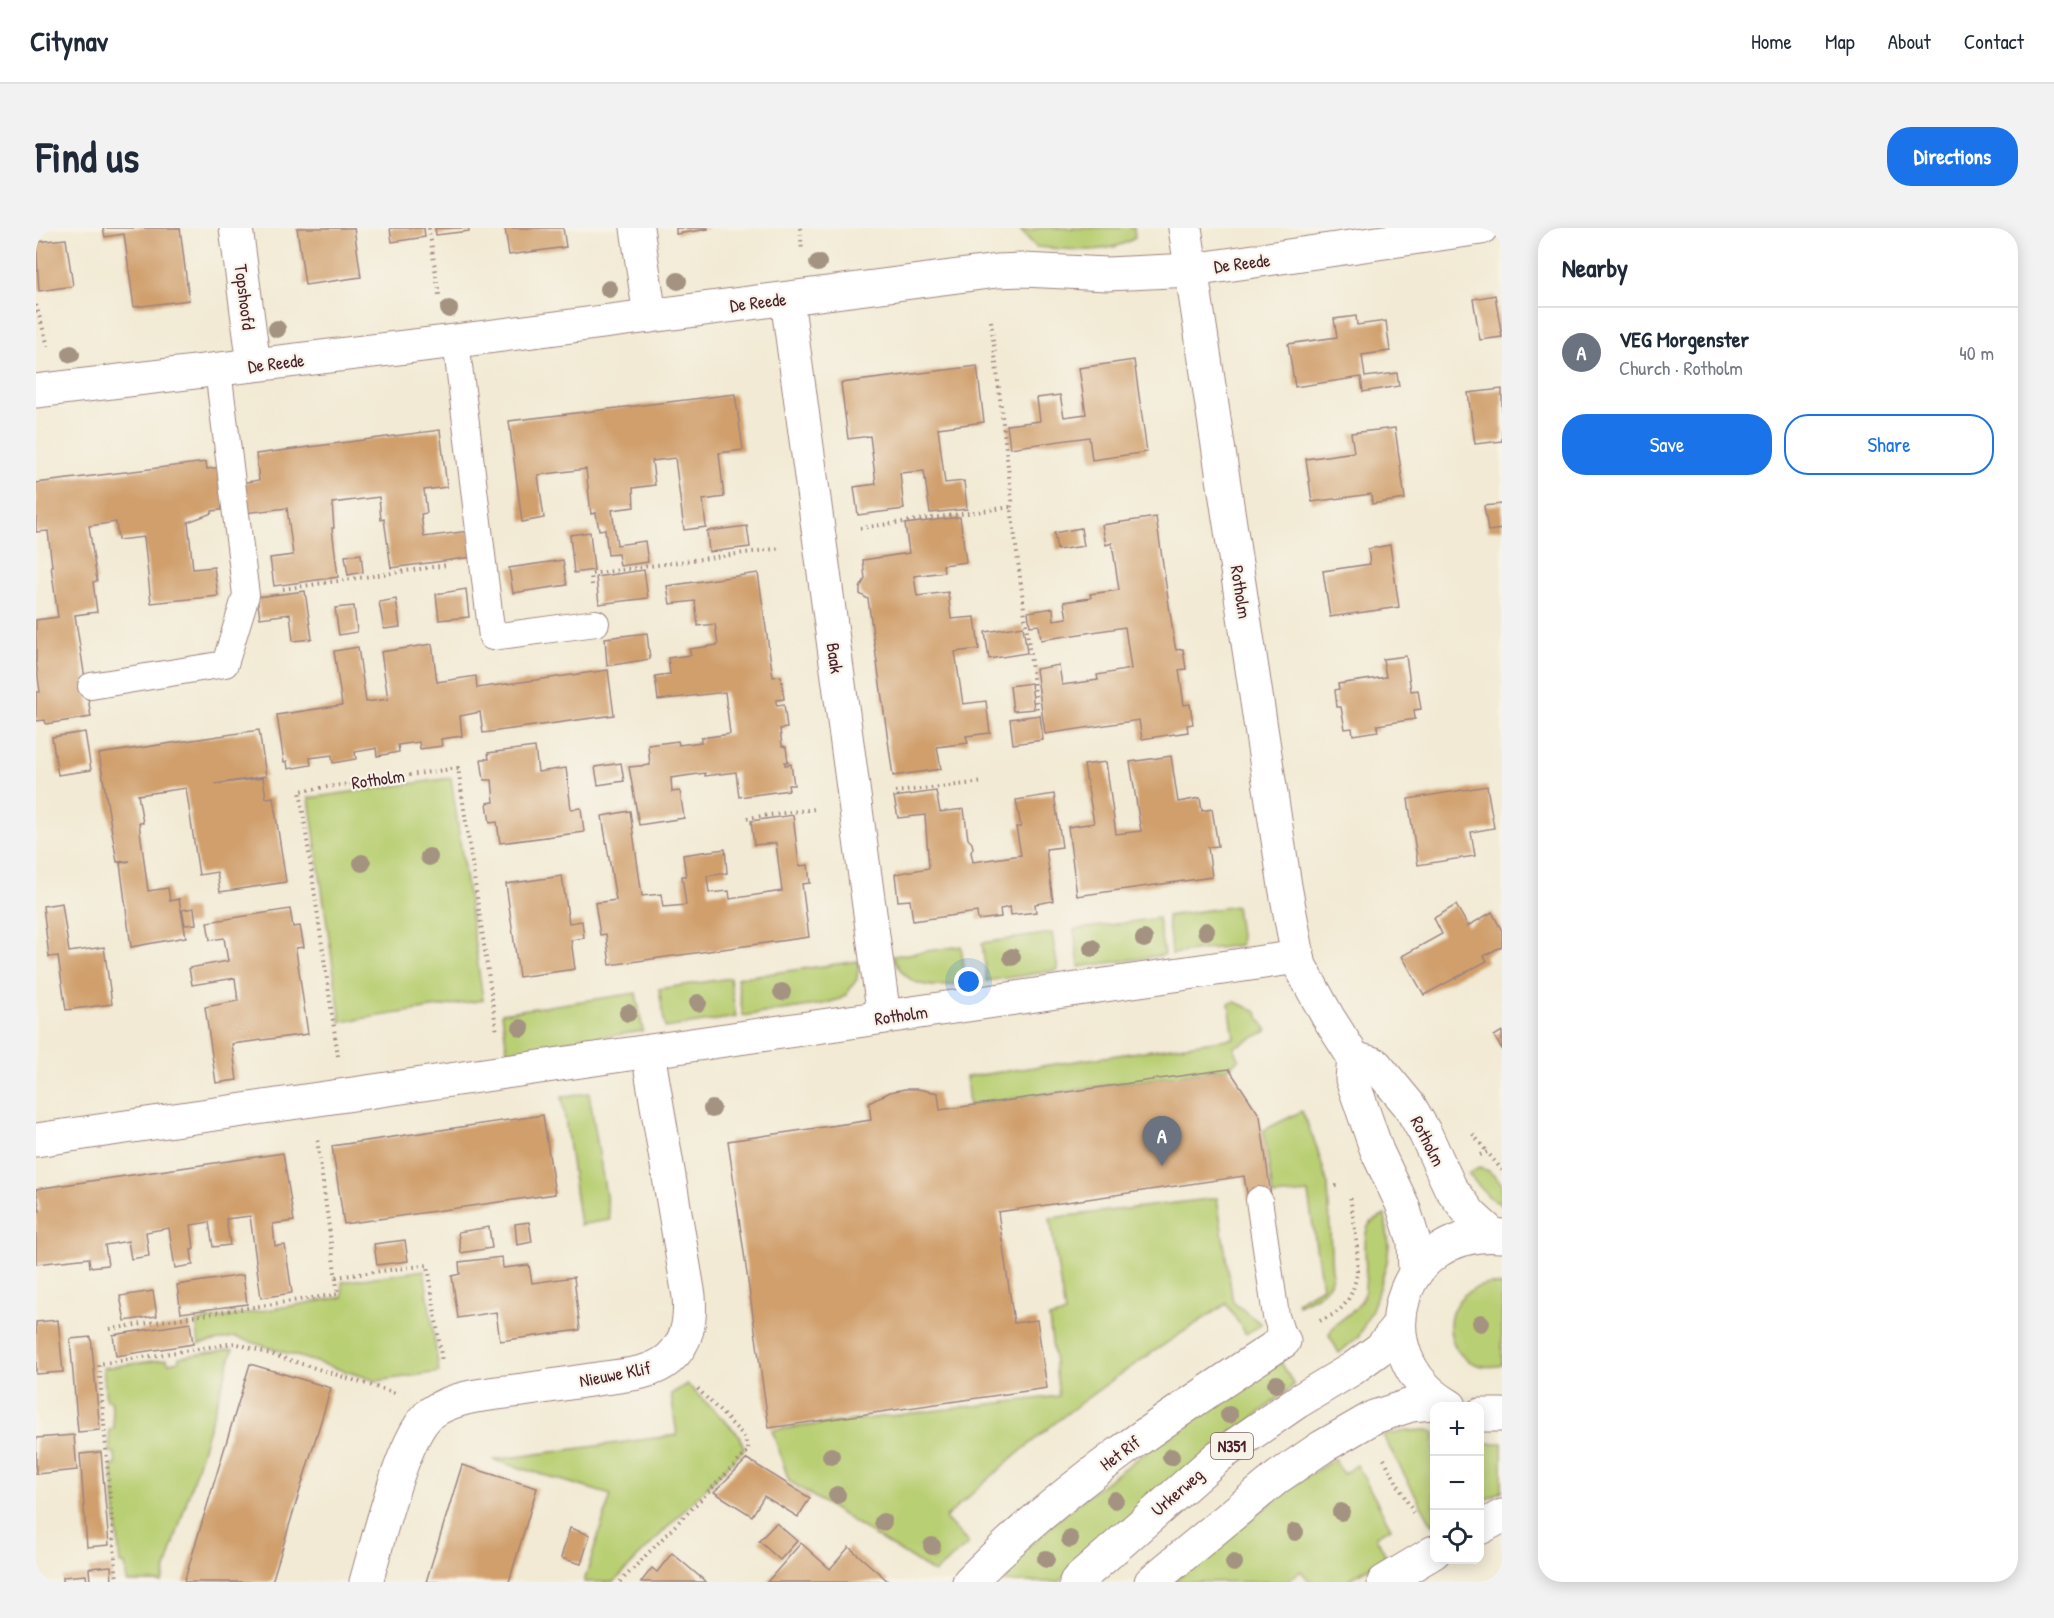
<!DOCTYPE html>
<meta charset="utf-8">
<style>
body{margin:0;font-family:"Patrick Hand",sans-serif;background:#f2f2f3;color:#1f2937}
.controls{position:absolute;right:18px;bottom:18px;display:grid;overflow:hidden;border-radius:12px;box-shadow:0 3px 15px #0003}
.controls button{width:54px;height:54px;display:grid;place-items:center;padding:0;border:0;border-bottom:2px solid #e0e1e3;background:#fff;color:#1f2937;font:30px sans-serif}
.you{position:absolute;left:933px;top:754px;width:21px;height:21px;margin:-15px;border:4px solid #fff;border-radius:50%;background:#1a73e8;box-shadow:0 0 0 9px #1a73e833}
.badge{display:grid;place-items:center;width:39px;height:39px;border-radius:50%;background:#1a73e8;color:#fff;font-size:20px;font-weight:700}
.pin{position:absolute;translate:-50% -50px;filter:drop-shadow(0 2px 3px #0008)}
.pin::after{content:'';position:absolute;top:32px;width:21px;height:18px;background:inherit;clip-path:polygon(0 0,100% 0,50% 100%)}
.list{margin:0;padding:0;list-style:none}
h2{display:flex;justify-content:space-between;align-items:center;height:78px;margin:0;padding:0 24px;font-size:26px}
h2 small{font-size:20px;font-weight:400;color:#747a83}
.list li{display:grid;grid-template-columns:39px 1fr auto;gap:18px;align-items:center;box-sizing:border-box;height:90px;padding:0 24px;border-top:2px solid #e0e1e3}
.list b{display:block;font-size:22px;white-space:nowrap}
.list p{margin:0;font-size:20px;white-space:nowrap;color:#747a83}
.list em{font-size:20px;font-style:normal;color:#747a83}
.actions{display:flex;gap:12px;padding:18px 24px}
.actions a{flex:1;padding:14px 0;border:2px solid #1a73e8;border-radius:24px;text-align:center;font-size:21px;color:#1a73e8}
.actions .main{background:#1a73e8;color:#fff}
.icon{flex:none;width:33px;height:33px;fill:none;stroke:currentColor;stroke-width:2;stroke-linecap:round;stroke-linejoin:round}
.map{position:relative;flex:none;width:1466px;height:1354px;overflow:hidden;border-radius:24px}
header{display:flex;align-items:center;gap:36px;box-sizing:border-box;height:84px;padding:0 30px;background:#fff;border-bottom:2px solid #e0e1e3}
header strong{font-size:28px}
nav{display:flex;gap:33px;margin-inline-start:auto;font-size:21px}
.intro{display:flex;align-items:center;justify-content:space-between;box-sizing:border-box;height:144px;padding:0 36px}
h1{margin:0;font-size:42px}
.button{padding:15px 27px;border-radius:24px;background:#1a73e8;color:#fff;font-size:21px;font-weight:700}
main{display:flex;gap:36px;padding:0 36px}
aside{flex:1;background:#fff;border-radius:24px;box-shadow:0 3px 15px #0003}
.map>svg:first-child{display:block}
.green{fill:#b9cf73;stroke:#82774f;stroke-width:1.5}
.building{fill:#d09f6c}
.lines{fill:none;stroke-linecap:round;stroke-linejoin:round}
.lane-casing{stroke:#9e8480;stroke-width:28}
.street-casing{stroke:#9e8480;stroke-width:35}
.secondary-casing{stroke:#9e8480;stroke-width:35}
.primary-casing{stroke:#9e8480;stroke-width:35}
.path{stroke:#9e8480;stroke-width:4;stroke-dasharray:1.5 4.5;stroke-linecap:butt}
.lane{stroke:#fff;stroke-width:26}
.street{stroke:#fff;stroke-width:33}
.secondary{stroke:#fff;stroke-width:33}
.primary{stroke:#fff;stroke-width:33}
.tree{fill:#a59381}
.labels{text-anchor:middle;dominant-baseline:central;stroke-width:4.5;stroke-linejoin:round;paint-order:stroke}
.shield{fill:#f7f3e8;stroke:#7e5f64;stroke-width:1.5}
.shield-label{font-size:16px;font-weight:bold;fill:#4a1f2b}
.street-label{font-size:18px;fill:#4a1f2b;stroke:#f7f3e8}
</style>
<header>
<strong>Citynav</strong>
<nav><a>Home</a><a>Map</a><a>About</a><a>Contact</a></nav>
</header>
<div class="intro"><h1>Find us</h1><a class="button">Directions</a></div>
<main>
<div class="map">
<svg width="1466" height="1354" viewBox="0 0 1466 1354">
<rect width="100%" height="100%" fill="#f7f3e8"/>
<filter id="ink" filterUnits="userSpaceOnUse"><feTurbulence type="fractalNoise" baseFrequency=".0167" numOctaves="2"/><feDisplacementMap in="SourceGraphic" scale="12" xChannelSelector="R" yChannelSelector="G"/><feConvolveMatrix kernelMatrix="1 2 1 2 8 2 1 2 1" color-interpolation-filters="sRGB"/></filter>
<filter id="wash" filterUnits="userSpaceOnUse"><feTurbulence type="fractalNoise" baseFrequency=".008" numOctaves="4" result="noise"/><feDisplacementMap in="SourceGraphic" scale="24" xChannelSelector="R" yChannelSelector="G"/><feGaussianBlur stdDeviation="1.35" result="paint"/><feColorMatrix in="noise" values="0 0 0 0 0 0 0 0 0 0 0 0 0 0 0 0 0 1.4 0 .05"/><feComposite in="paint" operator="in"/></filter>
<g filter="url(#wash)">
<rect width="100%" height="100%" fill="#f2ead4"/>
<!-- green -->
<g class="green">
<path d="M1006,0H1098L1099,10C1070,28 1033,21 1000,19L985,3Z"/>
<polygon points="415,550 447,772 305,794 273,570"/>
<polygon points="1200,678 1205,714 1204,717 1136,726 1131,688"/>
<polygon points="1122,690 1128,727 1043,739 1038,702"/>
<polygon points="1016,705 1022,742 951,753 946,715"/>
<path d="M925,718L930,755C898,760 871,763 857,728Z"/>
<polygon points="823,733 821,751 810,767 804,771 787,776 707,788 701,750"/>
<polygon points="694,750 700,789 629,800 623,761"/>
<polygon points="600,765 607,803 471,823 466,785"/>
<polygon points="1199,774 1220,783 1231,803 1198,819 1203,831 1192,840 933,877 930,849 1198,810 1193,775"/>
<polygon points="553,865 574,992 544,997 526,869"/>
<path d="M1266,883L1281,920L1292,957L1296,1048C1294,1064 1274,1071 1262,1077L1261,1074L1286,1059L1272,965L1237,968L1228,902Z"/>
<polygon points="1443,940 1453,943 1466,956 1466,977 1454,970 1432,946"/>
<path d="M1181,970L1197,1074L1225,1096L1210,1106L1190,1076C1141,1108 1092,1139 1046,1174C998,1210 953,1250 909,1290L933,1316L898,1345L753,1253L736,1202L1023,1168L1013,1090L1029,1086L1014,990Z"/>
<path d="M1349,987L1353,1018L1351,1034L1337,1079L1323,1108L1303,1125L1293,1107C1298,1091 1323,1086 1328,1066C1333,1048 1325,1008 1333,997C1336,992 1344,990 1349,987Z"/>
<polygon points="388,1042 403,1144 341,1153 199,1109 163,1116 160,1094 307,1069 306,1054"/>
<path d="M1454,1056L1466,1058V1137C1408,1151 1391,1066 1454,1056Z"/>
<polygon points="197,1121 126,1354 91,1354 89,1336 84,1336 76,1238 80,1237 79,1225 74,1224 73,1202 78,1201 75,1172 70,1172 67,1140 131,1131 132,1135 143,1133 143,1129"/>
<path d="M1245,1134L1258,1157L1050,1326L1023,1354H957C1039,1266 1145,1200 1245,1134Z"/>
<polygon points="651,1156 704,1208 708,1221 578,1354 548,1354 575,1267 457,1232 641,1207 635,1166"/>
<polygon points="1391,1202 1398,1204 1398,1297 1394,1293 1347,1208 1369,1203"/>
<polygon points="1444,1215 1466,1215 1466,1263 1444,1275"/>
<polygon points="1298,1231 1307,1246 1321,1237 1355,1300 1340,1308 1350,1328 1310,1354 1274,1354 1265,1343 1251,1354 1137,1354 1256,1258"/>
</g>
<g id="blocks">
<!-- building -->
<g class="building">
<polygon points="67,0 144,0 153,72 98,79 88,6 69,9"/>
<polygon points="261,0 318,0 325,49 269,57"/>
<polygon points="354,0 388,0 389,9 356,14"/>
<polygon points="399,0 433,0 433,3 400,7"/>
<polygon points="469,0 527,0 530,19 473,27"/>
<polygon points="640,0 672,0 672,1 640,6"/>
<polygon points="30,11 37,58 3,63 0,14"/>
<polygon points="1459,67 1466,109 1444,112 1437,71"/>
<polygon points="1320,88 1321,97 1350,93 1354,123 1326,127 1329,149 1361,145 1363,158 1327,164 1325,149 1259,159 1252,116 1301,109 1298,91"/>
<polygon points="1098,132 1111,224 1056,232 1053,209 974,220 971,197 1004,193 1001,170 1024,167 1028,189 1050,186 1043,140"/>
<polygon points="941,138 948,194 902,200 909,255 928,253 931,281 894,285 888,243 864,245 868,281 822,287 818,259 840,256 834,208 812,211 805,155"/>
<polygon points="1466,161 1466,213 1439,216 1432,165"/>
<polygon points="699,166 707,222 683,225 688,269 667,272 670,299 648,302 639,230 616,233 619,257 597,260 598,279 576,282 581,317 609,313 612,334 584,338 582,326 572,327 569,301 563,302 560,285 555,286 550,241 502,247 508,290 486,294 473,193"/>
<polygon points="1359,200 1369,271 1336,276 1335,266 1276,274 1270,231 1318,224 1315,205"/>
<polygon points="404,202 411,259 388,262 391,285 385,286 388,309 433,303 437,329 355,340 348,291 345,292 343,269 296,275 298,300 296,300 302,349 238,358 234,330 257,327 251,280 209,285 205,255 223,252 220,226"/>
<polygon points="170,234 171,241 186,239 191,281 176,283 176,285 152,294 157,341 178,339 182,368 115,375 108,309 82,312 80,294 53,298 61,353 57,354 61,384 39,387 55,489 10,496 9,492 0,493 0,464 4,464 0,434 0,392 22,389 15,338 16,338 12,303 0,304 0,255"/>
<polygon points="1466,276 1466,301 1452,303 1448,278"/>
<polygon points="924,289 930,334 907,337 908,344 878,348 881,368 912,364 915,391 939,389 943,421 919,424 927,476 950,473 954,505 930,508 932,515 901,519 905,541 857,548 832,371 824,366 824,360 829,351 827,332 873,325 869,296"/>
<polygon points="1120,289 1139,418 1140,422 1147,421 1150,441 1143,442 1148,477 1154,476 1157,496 1151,497 1152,504 1106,511 1103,492 1009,506 1000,441 1023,437 1026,457 1062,452 1061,447 1095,441 1089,399 1005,412 1003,397 994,398 992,384 1017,380 1018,392 1031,390 1028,374 1055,370 1054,366 1083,362 1076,315 1070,317 1066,297"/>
<polygon points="711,298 714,319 673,324 671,303"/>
<polygon points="1045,300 1048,318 1021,322 1018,305"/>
<polygon points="554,304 558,342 538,345 534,307"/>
<polygon points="1354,317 1363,379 1294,389 1287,343 1334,336 1332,321"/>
<polygon points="325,326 327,344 312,347 309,328"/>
<polygon points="527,332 531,357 477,365 473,340"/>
<polygon points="608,342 612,370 563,376 560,349"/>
<polygon points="722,345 737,449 745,448 748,471 740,472 740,475 741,477 748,476 751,500 744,501 746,518 750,519 752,534 749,534 749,537 755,536 758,557 752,557 753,562 703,569 700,544 669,548 669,545 635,550 636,564 644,563 648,590 603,597 593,539 614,537 612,517 642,513 643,517 665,514 665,510 694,506 689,464 622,472 619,448 634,446 632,430 655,427 653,421 682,417 679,396 662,398 659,373 634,376 631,358"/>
<polygon points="430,361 433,389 403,392 400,366"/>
<polygon points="269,363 276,411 257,413 254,386 224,390 221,369"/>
<polygon points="360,371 364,399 348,401 343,374"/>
<polygon points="318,378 321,404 303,407 299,380"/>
<polygon points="987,398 991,425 953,431 949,404"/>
<polygon points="611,405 614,431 571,438 569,410"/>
<polygon points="396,416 401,454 440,448 441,460 572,442 578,487 447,505 444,484 424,488 426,508 405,511 406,518 384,521 383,514 362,517 363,524 341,528 340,520 337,521 319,524 320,531 297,535 296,527 274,530 275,537 252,541 251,533 248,534 241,487 306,477 298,423 322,419 330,474 352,471 345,424"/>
<polygon points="1370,428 1375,463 1382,462 1385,481 1378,482 1379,491 1341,497 1342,503 1317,507 1316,500 1309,501 1305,479 1301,479 1299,462 1303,461 1302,456 1350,449 1347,431"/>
<polygon points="995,455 998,481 977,483 974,458"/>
<polygon points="1004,487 1007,512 977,516 974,491"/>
<polygon points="223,502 230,548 179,556 227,550 230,570 237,569 250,654 184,664 181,644 163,647 150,560 102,567 107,595 103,595 112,663 132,660 134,673 143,671 150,709 95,719 84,635 94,633 81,634 63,526"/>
<polygon points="49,504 55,542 22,547 16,509"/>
<polygon points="499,519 502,544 530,540 535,581 545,580 548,604 464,615 461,594 454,595 451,575 458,574 456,552 448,552 445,531 453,531 452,525"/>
<polygon points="1135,528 1142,574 1164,570 1166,583 1176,581 1182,618 1172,619 1176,649 1041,668 1032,599 1058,595 1048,537 1070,534 1080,606 1105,603 1094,534"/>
<polygon points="585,535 588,553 562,557 559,539"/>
<polygon points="1451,558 1458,600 1435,604 1439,628 1382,637 1372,571"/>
<polygon points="900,563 904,584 928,581 932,611 936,615 937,620 935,624 937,634 985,627 980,599 985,599 980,572 1018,566 1026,619 1010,621 1017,673 999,676 1000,684 975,687 974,679 964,681 965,689 942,692 941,684 877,693 874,672 862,673 859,646 893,640 889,587 862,590 858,569"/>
<polygon points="594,583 606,668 625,666 627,679 650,677 646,648 650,648 647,627 667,624 689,621 691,645 671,648 673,665 693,663 694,671 746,663 740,615 718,617 715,593 757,587 763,638 772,637 774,655 766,656 773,709 574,737 570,706 564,707 559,675 580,672 566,588"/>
<polygon points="526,648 533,695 546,693 548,710 535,712 539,741 483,749 470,656"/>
<polygon points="26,675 33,724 68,719 76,776 30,782 22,728 13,729 7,678"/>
<polygon points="1420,677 1432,698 1456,684 1466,703 1466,718 1448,728 1451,733 1388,767 1366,728 1406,706 1398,690"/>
<polygon points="158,680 160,696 149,697 146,682"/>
<polygon points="254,681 257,699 264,698 268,719 260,720 260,722 272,806 196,816 201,852 180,855 169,779 202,773 199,750 156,757 153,740 192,733 188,710 174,712 171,694"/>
<polygon points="1466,803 1466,821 1458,808"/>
<polygon points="1193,841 1224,888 1235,968 1212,971 1208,948 962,984 978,1095 1001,1092 1011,1160 733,1200 692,913 835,892 833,875 854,864 869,861 882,861 902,865 904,882"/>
<polygon points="507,887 519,966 308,996 296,918"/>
<polygon points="247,925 258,993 237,996 239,1018 249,1017 256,1065 225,1070 214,988 190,991 194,1017 177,1019 173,994 155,997 158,1021 155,1022 157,1037 139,1040 133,1000 110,1004 113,1028 95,1031 92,1013 69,1017 72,1037 54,1039 53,1030 0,1036 0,983 4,983 0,961"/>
<polygon points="493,994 496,1014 481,1017 479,996"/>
<polygon points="453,999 456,1020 425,1025 422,1004"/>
<polygon points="369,1012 372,1033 341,1037 338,1016"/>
<polygon points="466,1029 467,1040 493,1037 496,1055 538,1049 544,1102 464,1113 460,1084 422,1090 416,1048 424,1046 423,1034"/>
<polygon points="207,1047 211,1076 145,1085 141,1057"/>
<polygon points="117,1063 121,1088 89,1093 84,1068"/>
<polygon points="22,1092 27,1144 0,1146 0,1094"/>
<polygon points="154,1095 157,1116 80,1128 77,1107"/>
<polygon points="55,1109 64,1202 42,1204 34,1111"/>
<polygon points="214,1136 295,1160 236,1354 148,1354"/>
<polygon points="38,1207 41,1242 0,1246 0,1210"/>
<polygon points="65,1224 73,1317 51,1319 44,1226"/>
<polygon points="711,1231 774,1270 762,1289 728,1268 716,1288 678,1264"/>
<polygon points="426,1237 501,1260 473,1354 390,1354"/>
<polygon points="740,1295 761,1313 744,1332 723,1313"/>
<polygon points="534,1300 554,1307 545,1336 525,1330"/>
<polygon points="765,1315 794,1341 813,1319 853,1354 731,1354"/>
<polygon points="636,1325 670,1354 605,1354 616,1340 621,1344"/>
<polygon points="75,1338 76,1354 54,1354 53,1340"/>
<polygon points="50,1347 51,1354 27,1354 27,1349"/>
</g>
</g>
</g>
<g filter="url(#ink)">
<use href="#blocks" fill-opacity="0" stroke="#9e8480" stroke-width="1.5"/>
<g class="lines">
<!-- lane casing -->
<g class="lane-casing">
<g id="lane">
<polyline points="420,113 456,409 560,395"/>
<polyline points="55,458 189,436 210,367 182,142"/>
<polyline points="1223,972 1240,1088 1248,1113"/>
</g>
</g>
<!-- street casing -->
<g class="street-casing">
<g id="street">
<polyline points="200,0 218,137"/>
<polyline points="601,0 614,88"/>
<polyline points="1156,42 1445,0"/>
<polyline points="751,71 848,789"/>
<polyline points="0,912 1262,729"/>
<polyline points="1444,1300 1466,1288"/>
<path d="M330,1354C341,1317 367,1206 395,1185C419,1167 457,1166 487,1162C514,1158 541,1154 568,1150C590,1147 615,1146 633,1131C652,1114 655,1092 653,1068L612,824"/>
<path d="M933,1354C1025,1259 1138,1185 1248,1113"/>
<polyline points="1348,1354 1398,1324"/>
</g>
</g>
<!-- secondary casing -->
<g class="secondary-casing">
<g id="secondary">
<polyline points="1149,0 1249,658 1262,729 1264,738 1292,789 1318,830 1316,851 1341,923 1367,978 1378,1014 1379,1046"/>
<polyline points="0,163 420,113 961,43 987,42 1071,46 1156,42"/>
<polyline points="1318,830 1339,836 1373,877 1389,905 1414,959 1435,987 1457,1007"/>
</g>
</g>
<!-- primary casing -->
<g class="primary-casing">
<g id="primary">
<path d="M1414,1178C1324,1127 1363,998 1466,1008"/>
<polyline points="1444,1187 1466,1187"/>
<polyline points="1040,1354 1183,1228 1261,1174 1316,1141 1345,1120 1363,1097"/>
<polyline points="1115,1354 1242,1249 1286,1219 1338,1189 1375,1177 1407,1174"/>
</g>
</g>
<!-- path -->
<g class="path">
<polyline points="393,0 403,67"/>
<polyline points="764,0 766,23"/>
<polyline points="0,77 12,118"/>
<polyline points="955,93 976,273 975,279"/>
<polyline points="824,300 975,279 1001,481"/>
<polyline points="556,357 555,346 745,320"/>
<polyline points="247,361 411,337"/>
<polyline points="859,564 948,554"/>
<polyline points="711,590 779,581"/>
<polyline points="302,828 264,563 422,540 461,805"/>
<polyline points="1437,906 1451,924"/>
<polyline points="1444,927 1451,924 1466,942"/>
<polyline points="1299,958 1305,958"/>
<polyline points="300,1049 392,1037 406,1134"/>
<path d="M1284,1093C1289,1090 1296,1088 1301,1084C1334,1058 1318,1002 1314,967"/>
<polyline points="74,1101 302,1066 281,911"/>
<polyline points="1348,1231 1379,1288"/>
<polyline points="81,1354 63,1136 199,1115 359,1165"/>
<polyline points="584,1354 713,1222 707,1207 660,1159"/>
</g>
<!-- lane -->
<use href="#lane" class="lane"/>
<!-- street -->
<use href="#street" class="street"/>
<!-- secondary -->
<use href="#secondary" class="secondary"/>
<!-- primary -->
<use href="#primary" class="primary"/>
</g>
<!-- trees -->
<g class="tree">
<circle cx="782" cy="35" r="9"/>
<circle cx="642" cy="53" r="9"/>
<circle cx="573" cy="61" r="9"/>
<circle cx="413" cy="81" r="9"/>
<circle cx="241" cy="101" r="9"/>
<circle cx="35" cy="126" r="9"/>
<circle cx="393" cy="629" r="9"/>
<circle cx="326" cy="635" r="9"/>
<circle cx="1170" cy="703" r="9"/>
<circle cx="1108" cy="711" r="9"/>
<circle cx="1056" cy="720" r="9"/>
<circle cx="976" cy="729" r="9"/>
<circle cx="746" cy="764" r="9"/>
<circle cx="662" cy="775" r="9"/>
<circle cx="592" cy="785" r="9"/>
<circle cx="485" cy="800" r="9"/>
<circle cx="676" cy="881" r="9"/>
<circle cx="1445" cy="1095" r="9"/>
<circle cx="1240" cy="1156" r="9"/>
<circle cx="1193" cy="1187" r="9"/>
<circle cx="795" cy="1228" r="9"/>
<circle cx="1135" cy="1229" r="9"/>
<circle cx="801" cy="1267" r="9"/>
<circle cx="1079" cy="1272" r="9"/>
<circle cx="1305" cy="1284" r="9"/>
<circle cx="847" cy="1294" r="9"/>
<circle cx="1259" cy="1304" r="9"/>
<circle cx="1034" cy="1311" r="9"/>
<circle cx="896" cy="1318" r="9"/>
<circle cx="1010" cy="1331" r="9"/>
<circle cx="1198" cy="1335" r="9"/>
</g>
</g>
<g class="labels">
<!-- shield labels -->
<rect class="shield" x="1175" y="1205" width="42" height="26" rx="4.5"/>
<g class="shield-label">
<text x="1196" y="1218">N351</text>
</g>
<!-- street labels -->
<g class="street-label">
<text transform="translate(1206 35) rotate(-7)">De Reede</text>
<text transform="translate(209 69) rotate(83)">Topshoofd</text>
<text transform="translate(722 74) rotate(-7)">De Reede</text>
<text transform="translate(240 135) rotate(-7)">De Reede</text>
<text transform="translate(1205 364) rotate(81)">Rotholm</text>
<text transform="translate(799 430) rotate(82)">Baak</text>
<text transform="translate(342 551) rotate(-8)">Rotholm</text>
<text transform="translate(865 787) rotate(-8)">Rotholm</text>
<text transform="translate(1392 913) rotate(63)">Rotholm</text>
<text transform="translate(579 1146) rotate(-11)">Nieuwe Klif</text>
<text transform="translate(1084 1225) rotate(-37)">Het Rif</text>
<text transform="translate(1141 1264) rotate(-41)">Urkerweg</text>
</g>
</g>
</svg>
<div class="controls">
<button>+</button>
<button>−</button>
<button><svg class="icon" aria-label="locate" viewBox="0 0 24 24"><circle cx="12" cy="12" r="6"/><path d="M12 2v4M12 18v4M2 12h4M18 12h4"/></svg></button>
</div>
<div class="you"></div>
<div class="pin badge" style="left:1126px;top:938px;background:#6b7280">A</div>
</div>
<aside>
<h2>Nearby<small></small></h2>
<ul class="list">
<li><span class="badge" style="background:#6b7280">A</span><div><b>VEG Morgenster</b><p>Church · Rotholm</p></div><em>40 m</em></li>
</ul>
<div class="actions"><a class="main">Save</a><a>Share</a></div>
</aside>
</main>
